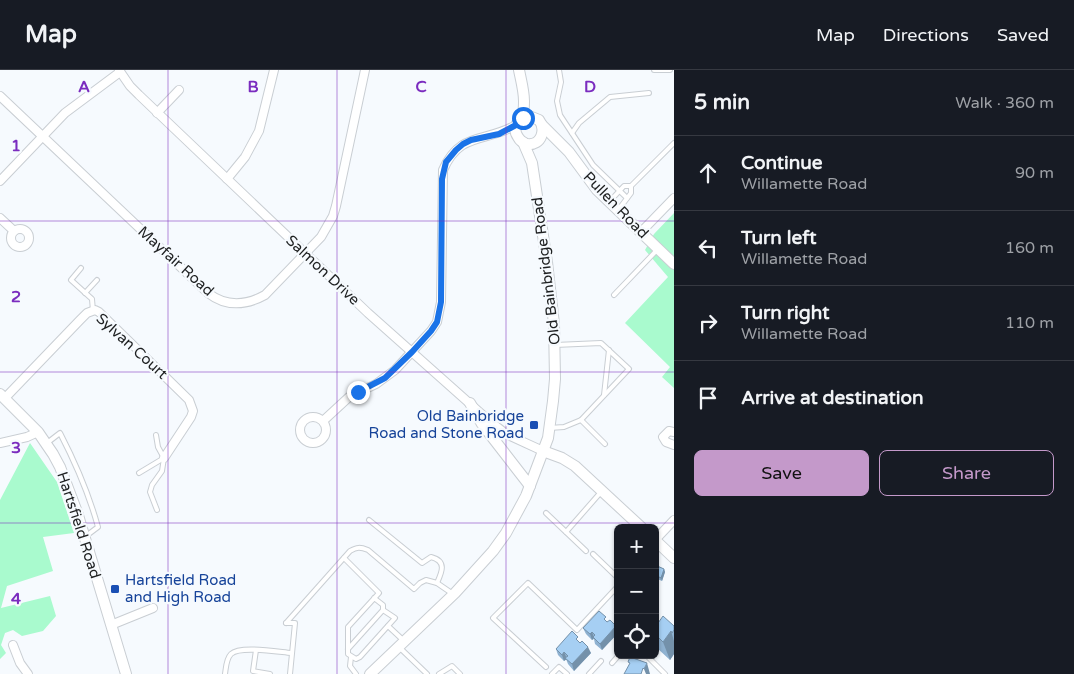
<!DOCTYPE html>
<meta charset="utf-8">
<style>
body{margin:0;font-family:"Varela Round",sans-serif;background:#242831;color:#f1f3f6}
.controls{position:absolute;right:15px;bottom:15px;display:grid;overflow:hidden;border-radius:8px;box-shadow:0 1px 4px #0004}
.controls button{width:45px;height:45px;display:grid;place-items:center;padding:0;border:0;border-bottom:1px solid #363941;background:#171b24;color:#f1f3f6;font:25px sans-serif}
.stop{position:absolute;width:15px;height:15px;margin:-11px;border:4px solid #1a73e8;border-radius:50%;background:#fff}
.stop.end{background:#1a73e8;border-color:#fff;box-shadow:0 1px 5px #0008}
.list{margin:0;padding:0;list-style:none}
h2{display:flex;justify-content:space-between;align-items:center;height:65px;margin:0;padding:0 20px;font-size:21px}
h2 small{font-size:16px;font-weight:400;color:#9ea1a6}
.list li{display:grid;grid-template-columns:32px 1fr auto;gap:15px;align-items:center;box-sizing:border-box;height:75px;padding:0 20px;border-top:1px solid #363941}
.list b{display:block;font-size:19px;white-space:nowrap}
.list p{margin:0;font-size:16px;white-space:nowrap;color:#9ea1a6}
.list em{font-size:16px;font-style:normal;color:#9ea1a6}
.actions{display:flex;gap:10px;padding:15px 20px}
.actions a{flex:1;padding:11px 0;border:1px solid #c499ca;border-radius:8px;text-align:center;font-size:18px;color:#c499ca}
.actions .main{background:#c499ca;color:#111}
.icon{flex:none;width:28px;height:28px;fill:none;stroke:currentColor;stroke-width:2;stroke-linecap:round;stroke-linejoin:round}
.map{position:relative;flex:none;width:674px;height:604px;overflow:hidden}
header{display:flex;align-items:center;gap:30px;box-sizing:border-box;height:70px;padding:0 25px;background:#171b24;border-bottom:1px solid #363941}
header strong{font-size:24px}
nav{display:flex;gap:28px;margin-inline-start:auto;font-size:18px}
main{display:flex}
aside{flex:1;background:#171b24}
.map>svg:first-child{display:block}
.green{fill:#a9face}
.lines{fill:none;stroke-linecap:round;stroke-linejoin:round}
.lane-casing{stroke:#c9ced3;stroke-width:6}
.street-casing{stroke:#c9ced3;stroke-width:10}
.secondary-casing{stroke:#c9ced3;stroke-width:12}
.lane{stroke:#fff;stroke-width:4}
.street{stroke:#fff;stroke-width:8}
.secondary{stroke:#fff;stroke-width:10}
.wall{fill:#8fb2d1}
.shaded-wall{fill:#7491aa}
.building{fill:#a6cff3;stroke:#7491aa}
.route{stroke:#1a73e8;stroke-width:6}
.grid{fill:none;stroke:#7b2cbf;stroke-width:1;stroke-opacity:0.55}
.transit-dot{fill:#1a4fb4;stroke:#f6fafe;stroke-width:2}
.labels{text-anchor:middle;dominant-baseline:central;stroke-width:4.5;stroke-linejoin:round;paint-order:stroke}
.street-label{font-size:15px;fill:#1e2021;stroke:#f6fafe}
.transit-label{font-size:15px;fill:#164399;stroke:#f6fafe;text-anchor:end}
.grid-label{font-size:16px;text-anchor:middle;font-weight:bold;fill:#7b2cbf;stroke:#f6fafe;stroke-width:4.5;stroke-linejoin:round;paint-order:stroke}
</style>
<header>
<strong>Map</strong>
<nav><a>Map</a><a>Directions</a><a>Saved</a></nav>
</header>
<main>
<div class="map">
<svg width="674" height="604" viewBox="0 0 674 604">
<rect width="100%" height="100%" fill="#f6fafe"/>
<!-- green -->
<g class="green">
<polygon points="674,143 674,318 662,307 670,297 625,253 668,207 645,180 654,164"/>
<polygon points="30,373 57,412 74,463 43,467 53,501 7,516 1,538 50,526 56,546 43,561 22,566 13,560 5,563 1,575 6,583 0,589 0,430"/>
</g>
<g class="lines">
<!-- lane casing -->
<g class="lane-casing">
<g id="lane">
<polyline points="559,0 561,12 557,31 560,45 593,95 627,128"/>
<polyline points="654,0 670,0"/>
<polyline points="572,63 579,53 610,27 649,23"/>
<polyline points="610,131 624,116 631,116"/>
<polyline points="619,139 631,123 631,116 674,73"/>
<polyline points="81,198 71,210 92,229 93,241"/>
<polyline points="85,223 97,210"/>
<polyline points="614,225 657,180"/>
<polyline points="604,325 609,280"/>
<polyline points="581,350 605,374"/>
<polyline points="549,358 564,357 581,350 629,299 601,273 555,275"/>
<polyline points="156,365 158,377 164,388 162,401 152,415 150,422 157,440"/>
<path d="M47,373L60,363C76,394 89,424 98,457L86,466"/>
<polyline points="139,403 164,388"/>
<polyline points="546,443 586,481"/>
<path d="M369,450L422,493L431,487C447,491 442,502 437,513"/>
<polyline points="566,462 601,422"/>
<polyline points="593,484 618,508"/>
<polyline points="344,488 379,523 348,557 348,584 356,589 360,587 395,548 383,540 383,535 374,528"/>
<path d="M286,553L350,481C357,477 360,477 368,480L414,519L420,513L426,510L437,513L453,524"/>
<polyline points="286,553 295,553 290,604"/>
<polyline points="388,556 403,570"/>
<polyline points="400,578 427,604"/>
<polyline points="348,579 383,540"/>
<polyline points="256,580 253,601 270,604"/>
<polyline points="646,585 665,604"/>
<polyline points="351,587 350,596 356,604"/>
<polyline points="612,593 619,585"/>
<polyline points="546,597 493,548 528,513 577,560 618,516"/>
<path d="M225,604C226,598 226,589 231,584C240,575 279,582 291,583"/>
<polyline points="439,604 452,596 460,604"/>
<polyline points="552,604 559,597 567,604"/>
<polyline points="589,604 601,591"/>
</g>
</g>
<!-- street casing -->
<g class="street-casing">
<g id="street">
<polyline points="119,0 130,16 139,25 368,243 486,348 506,364 543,381"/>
<path d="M0,26L208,223C226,237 245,236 265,225L321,167L333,146L336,136L365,0"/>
<polyline points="157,43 179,20"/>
<polyline points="227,109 245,87 259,61 274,0"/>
<polyline points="0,111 65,43 120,2"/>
<polyline points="0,148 14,161"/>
<circle cx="20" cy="168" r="9"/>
<polyline points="641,162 674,128"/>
<polyline points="5,328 80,250 87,243 95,240 99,242 189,330 193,341 191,347 164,388"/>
<circle cx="313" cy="360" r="13"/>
<path d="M323,351L349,327L376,314L395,300L431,261L437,252L441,232L443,100C460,61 485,73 516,55"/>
<polyline points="674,362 669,361 663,367 666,372 674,375"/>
<polyline points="0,373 27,367 38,362"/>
<polyline points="655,470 674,450"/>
<polyline points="111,555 153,538"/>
<polyline points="13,575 20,593 28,604"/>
</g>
</g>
<!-- secondary casing -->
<g class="secondary-casing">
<g id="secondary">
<path d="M519,0C521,10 524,21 524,31C524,34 524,39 523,42C520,51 511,57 518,67C520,71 523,73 527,74C542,76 546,59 539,50L529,46L520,49"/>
<polyline points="542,55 569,82 597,120 674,194"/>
<polyline points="0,324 38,362 53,384 60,397 77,442 126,604"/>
<polyline points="470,333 482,354 530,416"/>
<polyline points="543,381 562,388 575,396 642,458"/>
<polyline points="655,470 674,488"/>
<polyline points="370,604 455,523 493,481 506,463 526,426 548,368 553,331 555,309 554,254 547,192 532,93 523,72"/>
</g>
</g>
<!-- lane -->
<use href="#lane" class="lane"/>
<!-- street -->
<use href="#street" class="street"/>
<!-- secondary -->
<use href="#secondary" class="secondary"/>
</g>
<!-- wall -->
<g class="wall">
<polygon points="655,495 664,499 665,502 662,511 655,508"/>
<polygon points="608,552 618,561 618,563 602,580 595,574 594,569 592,570 586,564 583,558"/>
<polygon points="655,554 657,556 674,556 674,584 670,590 657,578 655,573"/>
<polygon points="580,573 591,583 574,601 568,594 566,589 564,591 558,585 556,579"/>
</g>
<!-- shaded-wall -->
<g class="shaded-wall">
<polygon points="664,499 665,502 662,511 661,508"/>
<polygon points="616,556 618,563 602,580 600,574"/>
<polygon points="671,561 674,571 674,584 670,590 663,572"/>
<polygon points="592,562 594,568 592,570 590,564"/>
<polygon points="588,577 591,583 574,601 572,594"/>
<polygon points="564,582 567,589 564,591 562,585"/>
<polygon points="647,593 650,604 646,604 644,599"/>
</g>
<!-- building -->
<g class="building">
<polygon points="655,495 664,499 661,508 655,505"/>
<polygon points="599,541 606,547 604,549 607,552 610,550 616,556 600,574 593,567 595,565 592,562 590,564 583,558"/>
<polygon points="663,546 674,556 674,560 672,563 671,561 663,572 655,564 655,556 656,556"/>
<polygon points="572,561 578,567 576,569 580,573 582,571 588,577 572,594 565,588 568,586 564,582 562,585 556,579"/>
<polygon points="630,587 647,593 644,599 643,598 641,604 624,604 630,593 628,592"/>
</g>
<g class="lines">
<!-- route -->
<polyline class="route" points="358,322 385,308 412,282 431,261 437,252 441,232 442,109 446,92 456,80 463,74 471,70 499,64 516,55 523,48"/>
</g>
<!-- grid -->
<path class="grid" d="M168,0V604M337,0V604M506,0V604M0,151H674M0,302H674M0,453H674"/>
<!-- markers -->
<g class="transit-dot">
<rect x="529" y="350" width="10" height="10" rx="2.5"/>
<rect x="110" y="514" width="10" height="10" rx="2.5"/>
</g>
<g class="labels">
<!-- street labels -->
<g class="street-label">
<text transform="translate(616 135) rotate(46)">Pullen Road</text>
<text transform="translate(176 191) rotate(42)">Mayfair Road</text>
<text transform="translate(323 200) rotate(43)">Salmon Drive</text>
<text transform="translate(546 201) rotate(-97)">Old Bainbridge Road</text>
<text transform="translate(132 276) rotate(42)">Sylvan Court</text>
<text transform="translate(79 455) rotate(72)">Hartsfield Road</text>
</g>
<!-- transit labels -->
<g class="transit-label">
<text x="524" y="346">Old Bainbridge<tspan x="524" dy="17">Road and Stone Road</tspan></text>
<text x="125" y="510" text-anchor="start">Hartsfield Road<tspan x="125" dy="17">and High Road</tspan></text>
</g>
</g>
<g class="grid-label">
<text x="84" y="22">A</text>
<text x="253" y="22">B</text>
<text x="421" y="22">C</text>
<text x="590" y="22">D</text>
<text x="16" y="81">1</text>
<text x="16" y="232">2</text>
<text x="16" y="383">3</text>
<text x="16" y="534">4</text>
</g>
</svg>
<div class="controls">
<button>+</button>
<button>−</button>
<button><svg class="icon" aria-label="locate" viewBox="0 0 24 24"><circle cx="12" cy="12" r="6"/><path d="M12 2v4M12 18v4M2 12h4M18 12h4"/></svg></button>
</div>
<div class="stop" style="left:523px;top:48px"></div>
<div class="stop end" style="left:358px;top:322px"></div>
</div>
<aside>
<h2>5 min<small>Walk · 360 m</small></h2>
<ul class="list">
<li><svg class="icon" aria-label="ahead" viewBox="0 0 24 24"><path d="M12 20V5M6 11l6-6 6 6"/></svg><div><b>Continue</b><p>Willamette Road</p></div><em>90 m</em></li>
<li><svg class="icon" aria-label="left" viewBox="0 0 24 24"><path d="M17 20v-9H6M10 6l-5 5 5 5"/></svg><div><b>Turn left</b><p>Willamette Road</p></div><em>160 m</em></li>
<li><svg class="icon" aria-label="right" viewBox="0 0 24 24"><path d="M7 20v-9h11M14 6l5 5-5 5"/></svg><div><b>Turn right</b><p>Willamette Road</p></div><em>110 m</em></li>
<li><svg class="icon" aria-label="arrive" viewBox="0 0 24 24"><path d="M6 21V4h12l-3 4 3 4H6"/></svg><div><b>Arrive at destination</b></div></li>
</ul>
<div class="actions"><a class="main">Save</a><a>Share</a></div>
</aside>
</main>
